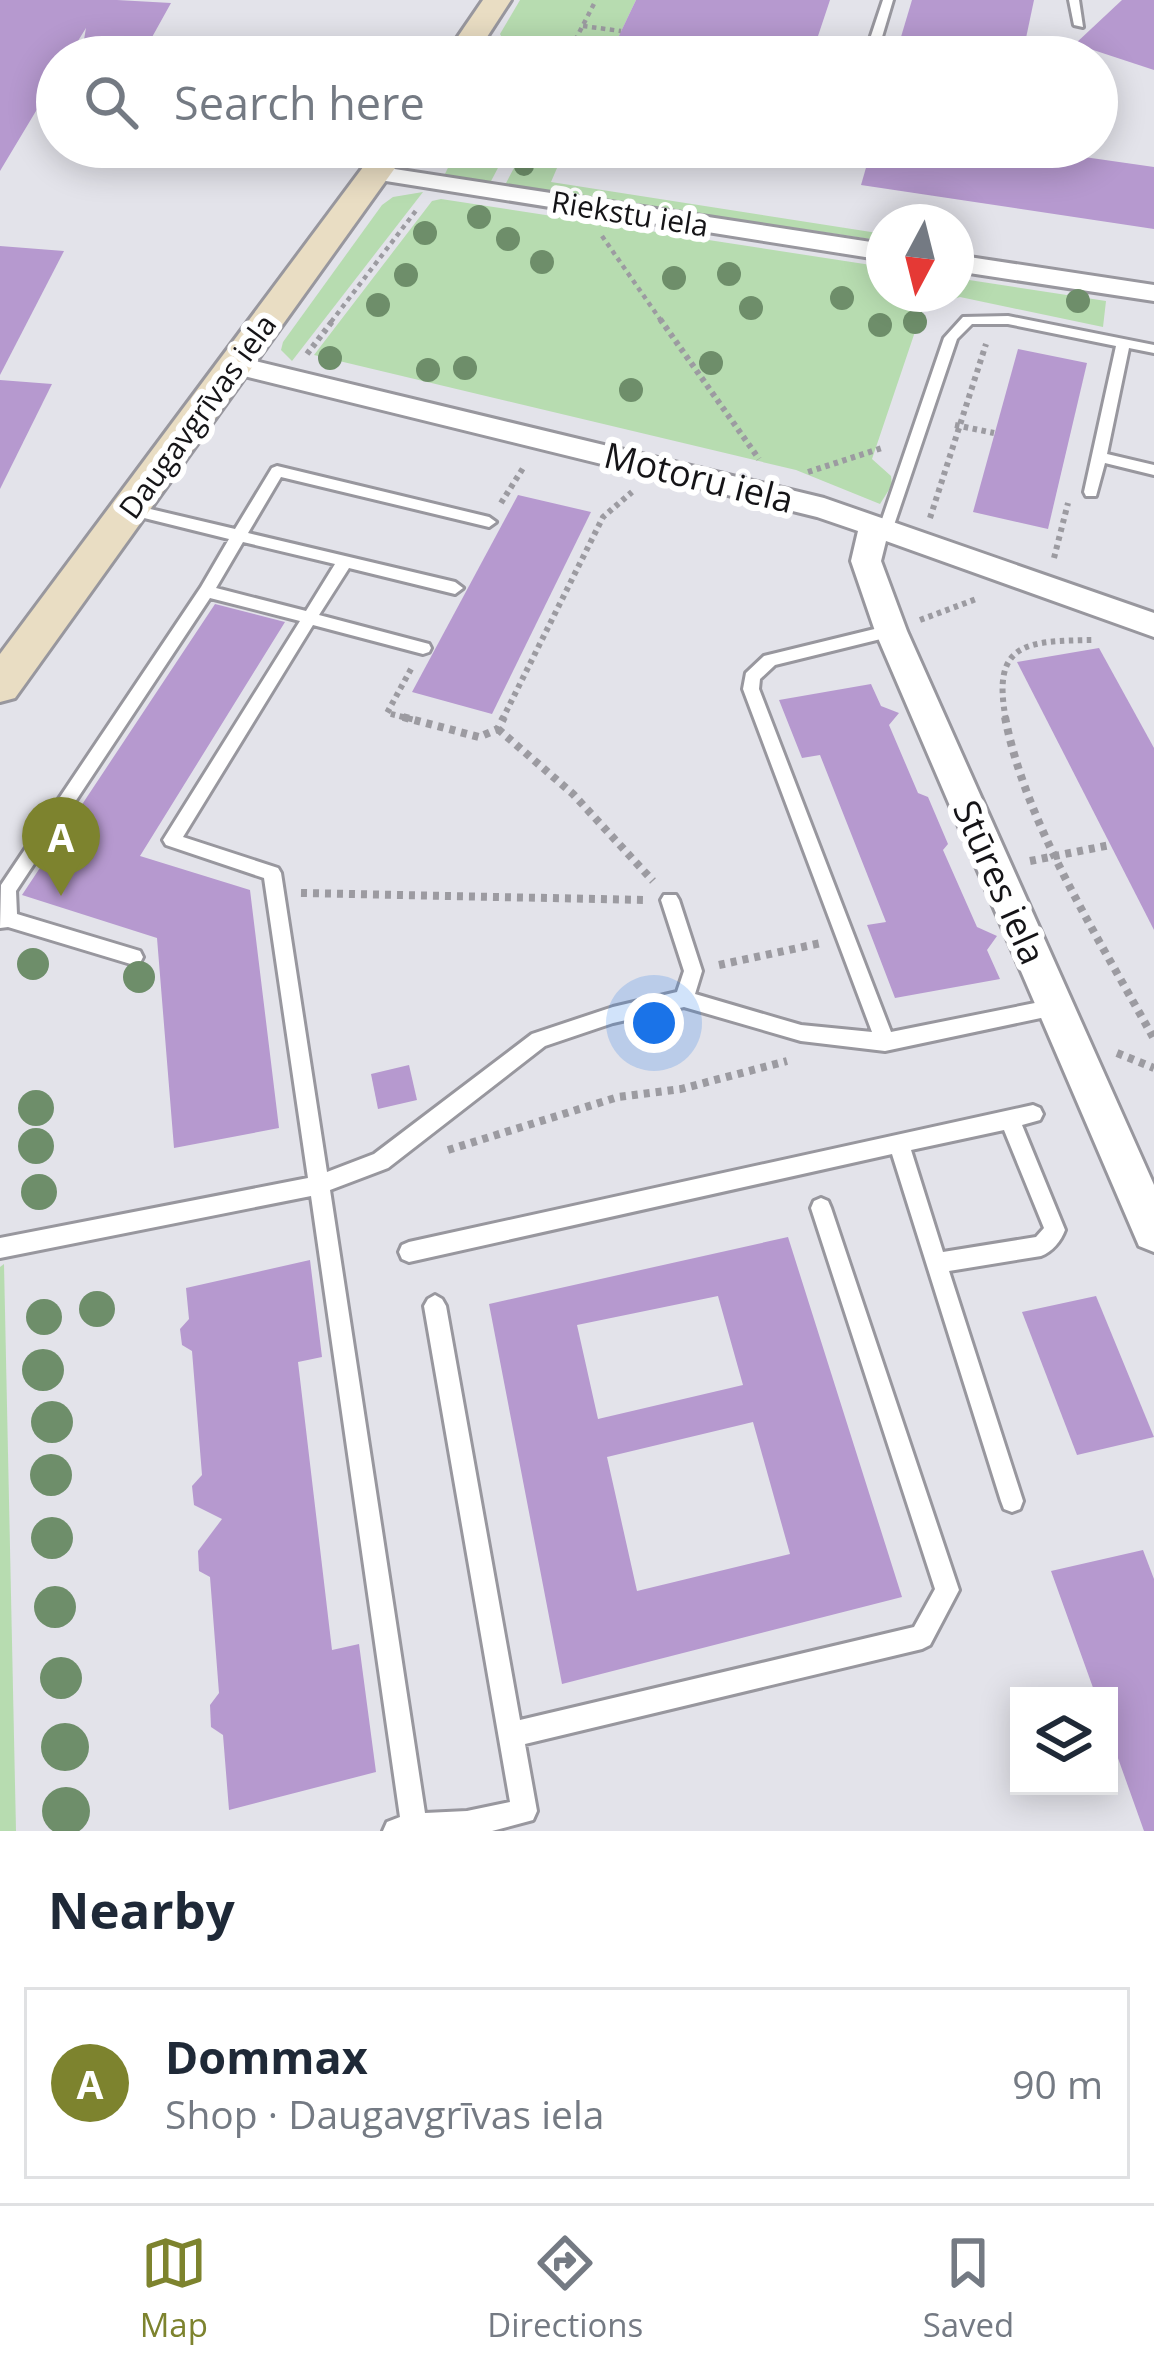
<!DOCTYPE html>
<meta charset="utf-8">
<style>
body{margin:0;font-family:"Open Sans",sans-serif;background:#f2f2f3;color:#1f2937}
.controls{position:absolute;right:36px;bottom:36px;display:grid;overflow:hidden;border-radius:0px;box-shadow:0 6px 30px #0003}
.controls button{width:108px;height:108px;display:grid;place-items:center;padding:0;border:0;border-bottom:3px solid #e0e1e3;background:#fff;color:#1f2937;font:60px sans-serif}
.compass{position:absolute;left:866px;top:204px;width:108px;height:108px;border-radius:50%;background:#fff;box-shadow:0 6px 30px #0003;rotate:187deg}
.you{position:absolute;left:654px;top:1023px;width:42px;height:42px;margin:-30px;border:9px solid #fff;border-radius:50%;background:#1a73e8;box-shadow:0 0 0 18px #1a73e833}
.badge{display:grid;place-items:center;width:78px;height:78px;border-radius:50%;background:#7d832e;color:#fff;font-size:39px;font-weight:700}
.pin{position:absolute;translate:-50% -99px;filter:drop-shadow(0 3px 6px #0008)}
.pin::after{content:'';position:absolute;top:63px;width:42px;height:36px;background:inherit;clip-path:polygon(0 0,100% 0,50% 100%)}
.list{margin:0;padding:0;list-style:none}
h2{display:flex;justify-content:space-between;align-items:center;height:156px;margin:0;padding:0 48px;font-size:51px}
h2 small{font-size:39px;font-weight:400;color:#747a83}
.list li{display:grid;grid-template-columns:78px 1fr auto;gap:36px;align-items:center;box-sizing:border-box;height:192px;margin:0 24px 24px;padding:0 24px;border:3px solid #e0e1e3;border-radius:0px}
.list b{display:block;font-size:45px;white-space:nowrap}
.list p{margin:0;font-size:39px;white-space:nowrap;color:#747a83}
.list em{font-size:39px;font-style:normal;color:#747a83}
.icon{flex:none;width:66px;height:66px;fill:none;stroke:currentColor;stroke-width:2;stroke-linecap:round;stroke-linejoin:round}
.map{position:relative;flex:none;width:1154px;height:1831px;overflow:hidden}
.search{position:absolute;background:#fff;box-shadow:0 6px 30px #0003;left:36px;right:36px;top:36px;height:132px;display:flex;align-items:center;gap:30px;box-sizing:border-box;padding:0 42px;border-radius:66px;color:#747a83;font-size:45px}
.sheet{height:372px;background:#fff}
nav{display:flex;justify-content:space-around;align-items:center;box-sizing:border-box;height:168px;border-top:3px solid #e0e1e3;background:#fff;font-size:33px;color:#747a83}
nav a{display:grid;justify-items:center;gap:6px}
nav .on{color:#7d832e}
.map>svg:first-child{display:block}
.green{fill:#b7dcb0}
.building{fill:#b699cf;fill-rule:evenodd}
.lines{fill:none;stroke-linecap:round;stroke-linejoin:round}
.service-casing{stroke:#98979e;stroke-width:6}
.minor-casing{stroke:#98979e;stroke-width:6}
.secondary-casing{stroke:#98979e;stroke-width:6}
.path-far2{stroke:#9c9ba1;stroke-width:4.5;stroke-dasharray:4.5 4.5;stroke-linecap:butt}
.path-far1{stroke:#9c9ba1;stroke-width:6;stroke-dasharray:4.5 4.5;stroke-linecap:butt}
.path{stroke:#9c9ba1;stroke-width:8;stroke-dasharray:6 6;stroke-linecap:butt}
.service{fill:#fff;fill-rule:evenodd}
.minor{fill:#fff;fill-rule:evenodd}
.secondary{fill:#e9ddc3;fill-rule:evenodd}
.tree{fill:#6e8e6a}
.labels{text-anchor:middle;dominant-baseline:central;stroke-width:12;stroke-linejoin:round;paint-order:stroke}
.far-street-label{font-size:30px;fill:#151417;stroke:#fff}
.street-label{font-size:36px;fill:#151417;stroke:#fff}
</style>
<div class="map">
<svg width="1154" height="1831" viewBox="0 0 1154 1831">
<rect width="100%" height="100%" fill="#e3e3ea"/>
<!-- green -->
<g class="green">
<polygon points="520,0 636,0 609,57 504,41 500,34"/>
<polygon points="458,147 509,147 490,183 444,176"/>
<polygon points="525,147 566,147 551,182 884,234 884,241 505,185"/>
<polygon points="423,192 292,361 281,350 283,342 382,205 393,197"/>
<polygon points="441,199 884,267 884,294 956,294 956,278 1106,301 1103,327 960,297 923,308 872,459 891,476 892,485 880,504 796,470 314,355 432,201"/>
<polygon points="4,1264 16,1831 0,1831 0,1267"/>
</g>
<!-- building -->
<g class="building">
<polygon points="0,0 117,0 171,3 141,57 81,57 86,28 68,57 57,57 57,76 0,171"/>
<polygon points="636,0 830,0 811,57 672,57 675,50 616,42"/>
<polygon points="912,0 1034,0 1022,57 895,57"/>
<polygon points="1122,0 1154,0 1154,70 1075,44"/>
<polygon points="872,147 1015,147 1154,167 1154,229 861,185"/>
<polygon points="0,246 64,251 0,375"/>
<polygon points="1018,349 1087,363 1048,529 973,512"/>
<polygon points="0,380 52,384 0,489"/>
<polygon points="518,495 591,512 492,714 412,692"/>
<polygon points="215,604 285,622 140,856 250,890 279,1128 174,1148 157,938 22,895"/>
<polygon points="1099,648 1154,748 1154,930 1017,662"/>
<polygon points="871,684 881,706 899,713 889,725 918,793 928,797 948,844 943,850 977,927 997,936 987,950 1000,979 895,998 867,925 886,922 820,755 802,758 779,700"/>
<polygon points="409,1065 417,1100 378,1109 371,1074"/>
<path d="M788,1237L902,1597L562,1684L489,1304ZM718,1296L743,1385L598,1419L577,1325ZM753,1422L790,1554L637,1591L607,1457Z"/>
<polygon points="310,1260 322,1357 298,1362 332,1650 359,1644 376,1772 229,1810 223,1735 211,1727 210,1705 219,1693 210,1577 199,1571 198,1551 222,1519 194,1505 192,1486 202,1475 192,1351 182,1345 180,1329 189,1319 186,1288"/>
<polygon points="1096,1296 1154,1437 1077,1455 1022,1312"/>
<polygon points="1143,1550 1154,1579 1154,1831 1144,1831 1109,1733 1109,1696 1096,1696 1051,1571"/>
</g>
<g class="lines">
<!-- service casing -->
<g class="service-casing">
<g id="service">
<polygon points="883,0 893,0 876,57 864,57"/>
<polygon points="1069,0 1079,0 1083,27 1074,25"/>
<polygon points="467,44 538,54 544,57 514,57 463,49 463,45"/>
<polygon points="1008,316 1154,345 1154,353 1129,348 1107,454 1154,465 1154,475 1105,463 1096,496 1086,496 1084,492 1116,346 1008,324 972,324 957,339 892,531 885,536 880,535 878,531 944,338 963,317"/>
<path d="M277,466L489,517L496,522L489,527L281,477L248,533L455,582L463,588L455,594L349,568L319,615L429,644L431,648L429,652L423,654L313,625L183,837L278,868L281,873L327,1172L374,1154L532,1034L613,1007L677,992L684,971L661,900L664,895H676L679,900L702,971L695,994L801,1025L872,1032L743,689L746,673L764,656L891,625L897,627L899,631L897,635L775,665L760,679L759,689L891,1032L1055,999L1062,1001L1064,1007L1062,1013L1055,1015L885,1051L801,1041L684,1007L613,1023L545,1046L388,1168L330,1190L425,1813L467,1811L510,1802L424,1306L428,1299L435,1295L442,1299L446,1306L520,1720L914,1627L935,1589L811,1208L814,1201L821,1198L828,1201L831,1208L959,1590L930,1645L922,1649L525,1744L537,1811L533,1820L492,1831H383L387,1822L400,1817L311,1196L0,1258V1238L308,1178L264,878L166,845L163,840L300,621L210,598L16,891L17,914L140,951L143,957L140,963L134,965L8,927L0,928L1,885L201,587L229,539L124,513V505L129,504L235,529L272,468ZM243,542L335,564L306,611L216,588Z"/>
<path d="M1033,1105L1040,1108L1043,1114L1040,1120L1022,1125L1065,1230C1061,1241 1052,1252 1041,1256L949,1271L1023,1501L1020,1509L1012,1512L1004,1509L1001,1501L892,1154L409,1262L402,1259L399,1252L402,1245L409,1242ZM1004,1130L1044,1228L1036,1237L943,1252L911,1150Z"/>
</g>
</g>
<!-- minor casing -->
<g class="minor-casing">
<g id="minor">
<polygon points="375,166 884,244 884,260 367,178 363,173"/>
<polygon points="956,255 1154,285 1154,301 956,271"/>
<polygon points="234,356 824,498 1154,613 1154,637 886,541 881,561 907,631 1154,1185 1154,1252 1139,1246 875,631 851,561 858,531 817,517 224,371 220,365 224,359"/>
</g>
</g>
<!-- secondary casing -->
<g class="secondary-casing">
<g id="secondary">
<polygon points="483,0 511,0 474,57 444,57"/>
<polygon points="378,147 410,147 15,698 0,702 0,654"/>
</g>
</g>
<!-- path-far2 -->
<g class="path-far2">
<polyline points="583,26 621,31"/>
<polyline points="567,56 596,0"/>
<polyline points="507,164 517,147"/>
<polyline points="602,236 662,322"/>
<polyline points="331,322 418,208"/>
</g>
<!-- path-far1 -->
<g class="path-far1">
<polyline points="660,319 759,459"/>
<polyline points="307,354 334,319"/>
<polyline points="955,425 994,433"/>
<polyline points="808,472 885,447"/>
<polyline points="501,503 525,465"/>
<polyline points="930,518 986,344"/>
<polyline points="1054,558 1068,503"/>
<polyline points="920,620 979,598"/>
<polyline points="411,669 387,713 415,720"/>
<polyline points="502,720 603,517 632,492"/>
<path d="M1006,720C991,642 1026,641 1093,640"/>
</g>
<!-- path -->
<g class="path">
<polyline points="403,717 479,737 498,729 504,717"/>
<path d="M1005,717C1026,826 1101,942 1154,1039"/>
<polyline points="498,729 573,794 653,881"/>
<polyline points="1030,861 1110,845"/>
<polyline points="301,893 646,900"/>
<polyline points="719,965 821,943"/>
<polyline points="1117,1053 1154,1068"/>
<polyline points="448,1150 618,1097 681,1089 787,1061"/>
</g>
<!-- service -->
<use href="#service" class="service"/>
<!-- minor -->
<use href="#minor" class="minor"/>
<!-- secondary -->
<use href="#secondary" class="secondary"/>
</g>
<!-- trees -->
<g class="tree">
<circle cx="524" cy="166" r="10"/>
<circle cx="479" cy="217" r="12"/>
<circle cx="425" cy="233" r="12"/>
<circle cx="508" cy="239" r="12"/>
<circle cx="542" cy="262" r="12"/>
<circle cx="729" cy="274" r="12"/>
<circle cx="406" cy="275" r="12"/>
<circle cx="674" cy="278" r="12"/>
<circle cx="842" cy="298" r="12"/>
<circle cx="1078" cy="301" r="12"/>
<circle cx="378" cy="305" r="12"/>
<circle cx="751" cy="308" r="12"/>
<circle cx="915" cy="322" r="12"/>
<circle cx="880" cy="325" r="12"/>
<circle cx="330" cy="358" r="12"/>
<circle cx="711" cy="363" r="12"/>
<circle cx="465" cy="368" r="12"/>
<circle cx="428" cy="370" r="12"/>
<circle cx="631" cy="390" r="12"/>
<circle cx="33" cy="964" r="16"/>
<circle cx="139" cy="977" r="16"/>
<circle cx="36" cy="1108" r="18"/>
<circle cx="36" cy="1146" r="18"/>
<circle cx="39" cy="1192" r="18"/>
<circle cx="97" cy="1309" r="18"/>
<circle cx="44" cy="1317" r="18"/>
<circle cx="43" cy="1370" r="21"/>
<circle cx="52" cy="1422" r="21"/>
<circle cx="51" cy="1475" r="21"/>
<circle cx="52" cy="1538" r="21"/>
<circle cx="55" cy="1607" r="21"/>
<circle cx="61" cy="1678" r="21"/>
<circle cx="65" cy="1747" r="24"/>
<circle cx="66" cy="1811" r="24"/>
</g>
<g class="labels">
<!-- far-street labels -->
<g class="far-street-label">
<text transform="translate(630 213) rotate(9)">Riekstu iela</text>
<text transform="translate(197 416) rotate(-54)">Daugavgrīvas iela</text>
</g>
<!-- street labels -->
<g class="street-label">
<text transform="translate(699 477) rotate(14)">Motoru iela</text>
<text transform="translate(1000 882) rotate(66)">Stūres iela</text>
</g>
</g>
</svg>
<div class="controls">
<button><svg class="icon" aria-label="layers" viewBox="0 0 24 24"><path d="M12 4l9 5-9 5-9-5zM3 14l9 5 9-5"/></svg></button>
</div>
<svg class="compass" viewBox="-18 -18 36 36"><path d="M0-13l5 13h-10z" fill="#e53935"/><path d="M0 13l5-13h-10z" fill="#747a83"/></svg>
<div class="you"></div>
<div class="pin badge" style="left:61px;top:896px">A</div>
<div class="search"><svg class="icon" aria-label="search" viewBox="0 0 24 24"><circle cx="10" cy="10" r="6"/><path d="M15 15l6 6"/></svg>Search here</div>
</div>
<section class="sheet">
<h2>Nearby<small></small></h2>
<ul class="list">
<li><span class="badge">A</span><div><b>Dommax</b><p>Shop · Daugavgrīvas iela</p></div><em>90 m</em></li>
</ul>
</section>
<nav>
<a class="on"><svg class="icon" aria-label="map" viewBox="0 0 24 24"><path d="M3 6l6-2 6 2 6-2v14l-6 2-6-2-6 2zM9 4v14M15 6v14"/></svg>Map</a>
<a><svg class="icon" aria-label="directions" viewBox="0 0 24 24"><path d="M12 3l9 9-9 9-9-9zM9 14v-3h6M13 9l2 2-2 2"/></svg>Directions</a>
<a><svg class="icon" aria-label="saved" viewBox="0 0 24 24"><path d="M7 4h10v16l-5-4-5 4z"/></svg>Saved</a>
</nav>
